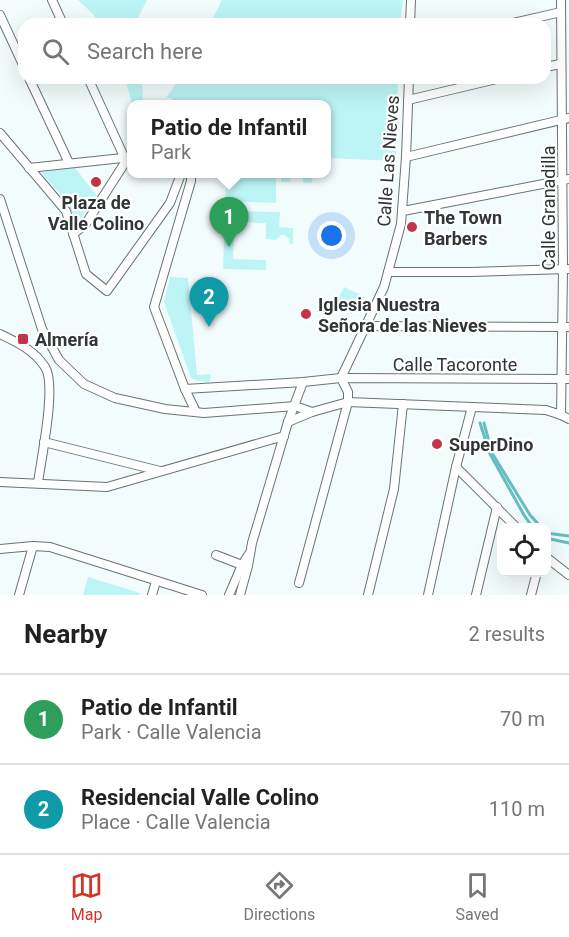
<!DOCTYPE html>
<meta charset="utf-8">
<style>
body{margin:0;font-family:Roboto,sans-serif;background:#f6f6f6;color:#222}
.controls{position:absolute;right:18px;bottom:18px;display:grid;overflow:hidden;border-radius:12px;box-shadow:0 6px 24px #0002}
.controls button{width:54px;height:54px;display:grid;place-items:center;padding:0;border:0;border-bottom:2px solid #e0e0e0;background:#fff;color:#222;font:30px sans-serif}
.you{position:absolute;left:332px;top:236px;width:21px;height:21px;margin:-15px;border:4px solid #fff;border-radius:50%;background:#1a73e8;box-shadow:0 0 0 9px #1a73e833}
.badge{display:grid;place-items:center;width:39px;height:39px;border-radius:50%;background:#d93025;color:#fff;font-size:20px;font-weight:700}
.pin{position:absolute;translate:-50% -50px;filter:drop-shadow(0 2px 3px #0008)}
.pin::after{content:'';position:absolute;top:32px;width:21px;height:18px;background:inherit;clip-path:polygon(0 0,100% 0,50% 100%)}
.popup{position:absolute;left:127px;top:100px;width:204px;height:78px;box-sizing:border-box;display:grid;place-content:center;border-radius:12px;background:#fff;filter:drop-shadow(0 2px 4px #0005);font-size:20px;white-space:nowrap;color:#767676}
.popup b{font-size:22px;color:#222}
.popup::after{content:'';position:absolute;left:50%;top:100%;margin-left:-12px;border:12px solid transparent;border-top-color:#fff}
.list{margin:0;padding:0;list-style:none}
h2{display:flex;justify-content:space-between;align-items:center;height:78px;margin:0;padding:0 24px;font-size:26px}
h2 small{font-size:20px;font-weight:400;color:#767676}
.list li{display:grid;grid-template-columns:39px 1fr auto;gap:18px;align-items:center;box-sizing:border-box;height:90px;padding:0 24px;border-top:2px solid #e0e0e0}
.list b{display:block;font-size:22px;white-space:nowrap}
.list p{margin:0;font-size:20px;white-space:nowrap;color:#767676}
.list em{font-size:20px;font-style:normal;color:#767676}
.icon{flex:none;width:33px;height:33px;fill:none;stroke:currentColor;stroke-width:2;stroke-linecap:round;stroke-linejoin:round}
.map{position:relative;flex:none;width:569px;height:595px;overflow:hidden}
.search{position:absolute;background:#fff;box-shadow:0 6px 24px #0002;left:18px;right:18px;top:18px;height:66px;display:flex;align-items:center;gap:15px;box-sizing:border-box;padding:0 21px;border-radius:18px;color:#767676;font-size:22px}
.sheet{height:258px;background:#fff}
nav{display:flex;justify-content:space-around;align-items:center;box-sizing:border-box;height:84px;border-top:2px solid #e0e0e0;background:#fff;font-size:16px;color:#767676}
nav a{display:grid;justify-items:center;gap:3px}
nav .on{color:#d93025}
.map>svg:first-child{display:block}
.green{fill:#bdf5f6}
.lines{fill:none;stroke-linecap:round;stroke-linejoin:round}
.stream{stroke:#67bdbf;stroke-width:3}
.street-casing{stroke:#6a7373;stroke-width:10}
.street{stroke:#fff;stroke-width:8}
.poi-dot{fill:#c33349;stroke:#fff;stroke-width:2}
.labels{text-anchor:middle;dominant-baseline:central;stroke-width:4.5;stroke-linejoin:round;paint-order:stroke}
.street-label{font-size:18px;fill:#313535;stroke:#fff}
.poi-label{font-size:18px;font-weight:bold;fill:#313535;stroke:#fff;text-anchor:start}
</style>
<div class="map">
<svg width="569" height="595" viewBox="0 0 569 595">
<rect width="100%" height="100%" fill="#f2fcfc"/>
<!-- green -->
<g class="green">
<polygon points="78,0 147,0 135,24 99,24 93,14"/>
<polygon points="222,0 403,0 400,24 210,24"/>
<polygon points="125,78 142,78 143,104 132,104"/>
<polygon points="180,78 398,78 396,161 327,158 326,104 175,104 171,98 166,98"/>
<path d="M75,168L97,196L78,222C73,218 72,212 69,206C62,193 49,184 41,172Z"/>
<polygon points="238,174 313,174 312,183 303,183 303,179 299,175 291,176 290,182 281,182 281,177 276,177 276,203 225,201 227,175 238,175"/>
<polygon points="225,211 280,212 279,227 293,228 293,244 290,244 289,239 285,235 281,235 276,240 266,239 266,223 234,222 233,259 266,260 266,270 223,269"/>
<polygon points="170,277 188,278 197,375 210,374 211,378 209,382 197,381 191,378 164,302"/>
<polygon points="344,287 365,297 358,309 338,299"/>
<polygon points="88,577 140,593 139,595 83,595"/>
</g>
<g class="lines">
<!-- stream -->
<g class="stream">
<polyline points="480,423 490,454 524,515 533,528"/>
<polyline points="484,423 492,453 530,515 542,528"/>
<polyline points="546,533 569,536"/>
<polyline points="546,538 569,543"/>
</g>
<!-- street casing -->
<g class="street-casing">
<g id="street">
<polyline points="52,0 63,24"/>
<polyline points="561,0 563,269 561,415"/>
<polyline points="0,15 24,67"/>
<polyline points="410,24 411,0"/>
<polyline points="509,24 561,12"/>
<polyline points="545,67 561,64"/>
<polyline points="29,78 69,163"/>
<polyline points="408,100 501,78"/>
<polyline points="0,133 66,211 86,274 107,291 170,203 181,174"/>
<polyline points="406,157 569,118"/>
<polyline points="29,168 132,157"/>
<polyline points="191,174 191,181 154,307 185,389 196,412"/>
<polyline points="0,199 42,329 59,360 84,384 115,398 165,409 204,413 295,406 312,412"/>
<polyline points="403,211 569,179"/>
<polyline points="73,234 85,225 126,161 88,78"/>
<polyline points="388,272 470,272 569,269"/>
<polyline points="364,326 569,327"/>
<path d="M0,334C17,342 34,350 45,367C57,385 41,459 38,483"/>
<polyline points="341,378 384,287 401,224 406,157 409,78"/>
<polyline points="185,389 303,382 341,378 569,379"/>
<polyline points="288,422 312,412 348,402 546,410 561,415 569,419"/>
<polyline points="44,442 160,471"/>
<polyline points="456,467 517,528"/>
<polyline points="0,482 107,487 284,436"/>
<polyline points="0,549 33,546 50,547 202,595"/>
<polyline points="216,555 242,565"/>
<polyline points="546,557 569,575"/>
<polyline points="299,583 348,402 348,392 341,378"/>
<polyline points="19,595 33,546"/>
<polyline points="152,595 156,581"/>
<polyline points="229,595 242,565 249,554"/>
<polyline points="240,595 248,566 252,543 288,422 303,382"/>
<polyline points="368,595 394,489 403,404"/>
<polyline points="428,595 456,467 472,407"/>
<polyline points="476,595 497,507"/>
<polyline points="531,595 537,572"/>
</g>
</g>
<!-- street -->
<use href="#street" class="street"/>
</g>
<!-- markers -->
<g class="poi-dot">
<circle cx="96" cy="182" r="6"/>
<circle cx="412" cy="227" r="6"/>
<circle cx="306" cy="314" r="6"/>
<rect x="17" y="333" width="12" height="12" rx="3"/>
<circle cx="437" cy="444" r="6"/>
</g>
<g class="labels">
<!-- street labels -->
<g class="street-label">
<text transform="translate(388 161) rotate(-86)">Calle Las Nieves</text>
<text transform="translate(548 208) rotate(-90)">Calle Granadilla</text>
<text x="455" y="364">Calle Tacoronte</text>
</g>
<!-- poi labels -->
<g class="poi-label">
<text x="96" y="202" text-anchor="middle">Plaza de<tspan x="96" dy="21">Valle Colino</tspan></text>
<text x="424" y="217">The Town<tspan x="424" dy="21">Barbers</tspan></text>
<text x="318" y="304">Iglesia Nuestra<tspan x="318" dy="21">Señora de las Nieves</tspan></text>
<text x="35" y="339">Almería</text>
<text x="449" y="444">SuperDino</text>
</g>
</g>
</svg>
<div class="controls">
<button><svg class="icon" aria-label="locate" viewBox="0 0 24 24"><circle cx="12" cy="12" r="6"/><path d="M12 2v4M12 18v4M2 12h4M18 12h4"/></svg></button>
</div>
<div class="you"></div>
<div class="pin badge" style="left:229px;top:247px;background:#2e9e5b">1</div>
<div class="popup"><b>Patio de Infantil</b>Park</div>
<div class="pin badge" style="left:209px;top:327px;background:#0f9aa8">2</div>
<div class="search"><svg class="icon" aria-label="search" viewBox="0 0 24 24"><circle cx="10" cy="10" r="6"/><path d="M15 15l6 6"/></svg>Search here</div>
</div>
<section class="sheet">
<h2>Nearby<small>2 results</small></h2>
<ul class="list">
<li><span class="badge" style="background:#2e9e5b">1</span><div><b>Patio de Infantil</b><p>Park · Calle Valencia</p></div><em>70 m</em></li>
<li><span class="badge" style="background:#0f9aa8">2</span><div><b>Residencial Valle Colino</b><p>Place · Calle Valencia</p></div><em>110 m</em></li>
</ul>
</section>
<nav>
<a class="on"><svg class="icon" aria-label="map" viewBox="0 0 24 24"><path d="M3 6l6-2 6 2 6-2v14l-6 2-6-2-6 2zM9 4v14M15 6v14"/></svg>Map</a>
<a><svg class="icon" aria-label="directions" viewBox="0 0 24 24"><path d="M12 3l9 9-9 9-9-9zM9 14v-3h6M13 9l2 2-2 2"/></svg>Directions</a>
<a><svg class="icon" aria-label="saved" viewBox="0 0 24 24"><path d="M7 4h10v16l-5-4-5 4z"/></svg>Saved</a>
</nav>
